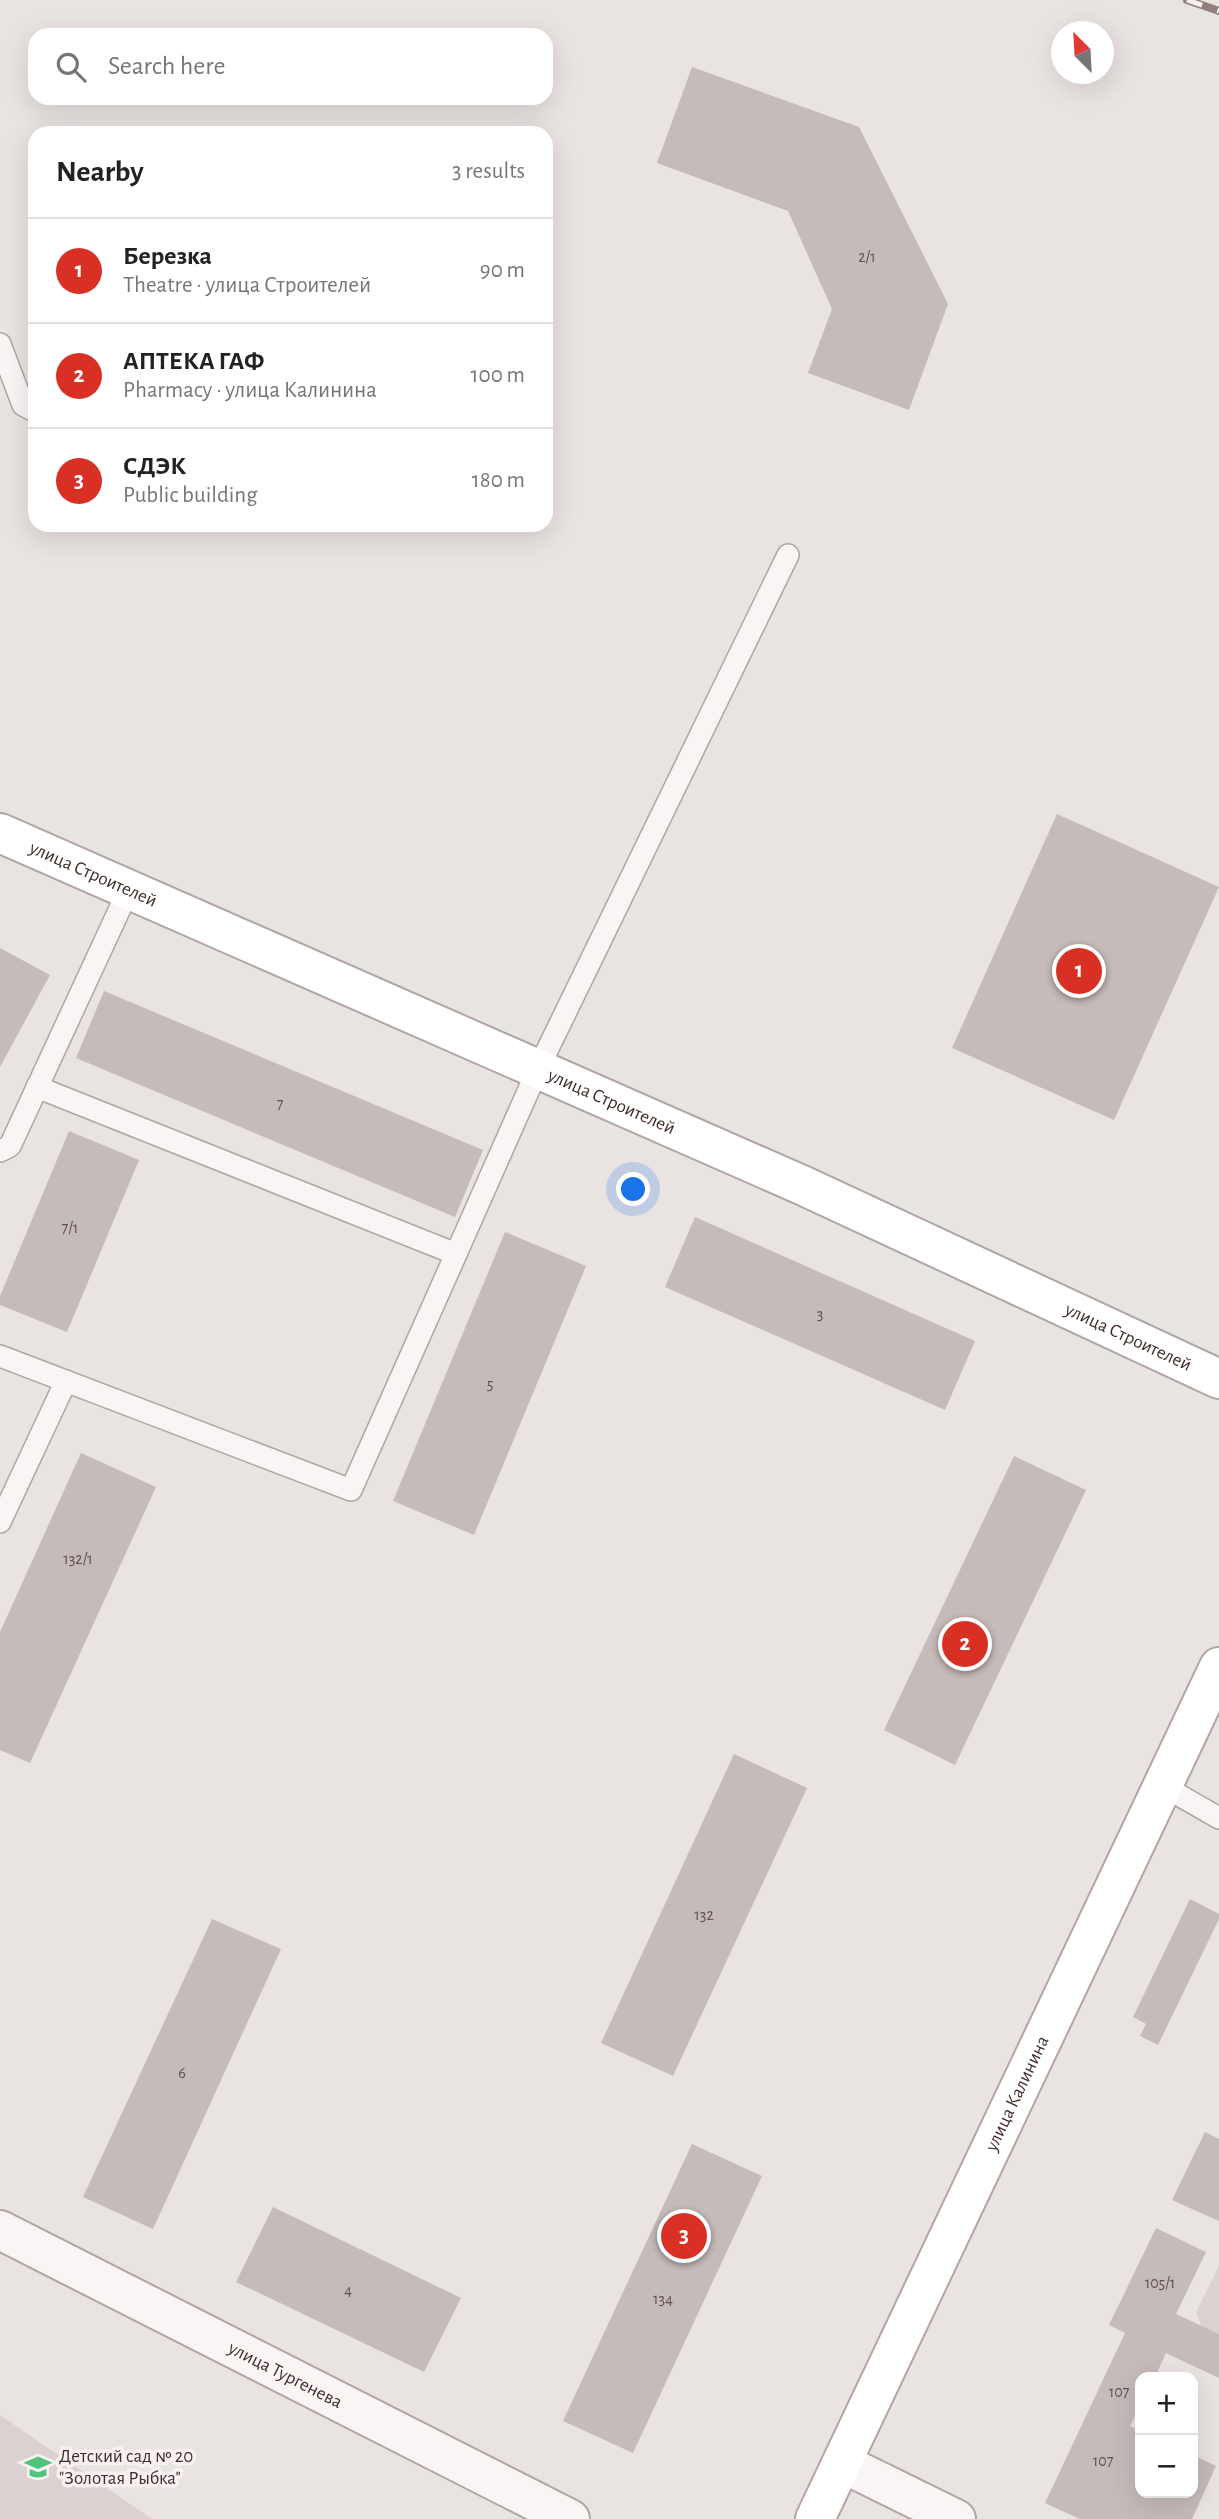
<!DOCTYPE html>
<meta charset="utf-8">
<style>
body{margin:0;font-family:"Alegreya Sans",sans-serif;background:#f2f2f2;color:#222}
.controls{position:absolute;right:21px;bottom:21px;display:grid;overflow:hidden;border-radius:14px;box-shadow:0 7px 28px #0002}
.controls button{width:63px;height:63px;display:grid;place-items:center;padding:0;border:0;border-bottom:2px solid #e0e0e0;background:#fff;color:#222;font:35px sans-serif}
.compass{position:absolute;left:1051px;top:21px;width:63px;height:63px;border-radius:50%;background:#fff;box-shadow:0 7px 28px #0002;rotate:336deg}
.you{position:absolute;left:634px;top:1190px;width:24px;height:24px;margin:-18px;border:5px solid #fff;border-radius:50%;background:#1a73e8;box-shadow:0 0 0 10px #1a73e833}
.badge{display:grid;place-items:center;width:46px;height:46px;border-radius:50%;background:#d93025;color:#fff;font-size:23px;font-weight:700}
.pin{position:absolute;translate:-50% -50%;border:4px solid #fff;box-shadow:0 2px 7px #0006}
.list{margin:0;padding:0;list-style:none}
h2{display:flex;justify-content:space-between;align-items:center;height:91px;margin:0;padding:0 28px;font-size:30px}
h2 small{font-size:23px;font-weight:400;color:#767676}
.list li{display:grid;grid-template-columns:46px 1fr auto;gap:21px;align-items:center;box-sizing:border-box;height:105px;padding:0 28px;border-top:2px solid #e0e0e0}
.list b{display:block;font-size:26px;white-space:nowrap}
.list p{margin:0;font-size:23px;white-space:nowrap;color:#767676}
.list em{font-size:23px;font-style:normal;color:#767676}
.icon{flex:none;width:38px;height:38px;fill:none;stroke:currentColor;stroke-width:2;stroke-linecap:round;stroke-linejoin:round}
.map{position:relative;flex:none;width:1219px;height:2519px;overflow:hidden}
.search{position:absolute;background:#fff;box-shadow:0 7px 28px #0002;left:28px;top:28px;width:525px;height:77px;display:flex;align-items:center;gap:18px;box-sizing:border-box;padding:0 24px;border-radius:21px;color:#767676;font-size:26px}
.panel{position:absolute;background:#fff;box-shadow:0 7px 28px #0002;left:28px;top:126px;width:525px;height:406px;border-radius:21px}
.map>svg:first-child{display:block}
.built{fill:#dbd1d0}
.building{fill:#c5bbb9}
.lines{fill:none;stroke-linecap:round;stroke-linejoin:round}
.service-casing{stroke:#b0a5a4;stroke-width:24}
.minor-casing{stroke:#b0a5a4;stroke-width:42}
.secondary-casing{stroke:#b0a5a4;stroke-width:42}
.primary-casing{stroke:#b4a4a2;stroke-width:42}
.service{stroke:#f8f5f4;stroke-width:21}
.minor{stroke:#f8f5f4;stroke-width:38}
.secondary{stroke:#fff;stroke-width:38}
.primary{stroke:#fff;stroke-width:38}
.rail-casing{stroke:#917f7c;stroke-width:8}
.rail{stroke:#f7f2f1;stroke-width:5;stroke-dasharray:16;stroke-linecap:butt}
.labels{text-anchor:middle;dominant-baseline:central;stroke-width:7;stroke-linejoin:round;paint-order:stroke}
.number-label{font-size:16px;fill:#61514e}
.street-label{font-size:19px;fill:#402e2b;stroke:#f7f2f1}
.poi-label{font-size:19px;fill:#402e2b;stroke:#f7f2f1;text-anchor:start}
</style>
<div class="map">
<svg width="1219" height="2519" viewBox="0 0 1219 2519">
<rect width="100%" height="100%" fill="#e9e3e2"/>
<!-- built -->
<g class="built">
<polygon points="1219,2266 1219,2371 1196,2312"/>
<polygon points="0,2415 152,2519 0,2519"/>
</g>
<!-- building -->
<g class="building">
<polygon points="692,67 859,127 948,304 909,410 808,373 832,309 788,211 657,163"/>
<polygon points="1057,814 1219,887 1114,1120 952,1048"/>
<polygon points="0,948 50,975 0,1067"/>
<polygon points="104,991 483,1150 455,1217 76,1058"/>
<polygon points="69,1131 139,1160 67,1332 0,1305 0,1296"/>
<polygon points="695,1217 975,1341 945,1410 665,1287"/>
<polygon points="505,1232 586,1266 474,1535 393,1501"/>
<polygon points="81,1453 156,1487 30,1763 0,1750 0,1632"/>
<polygon points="1014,1456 1086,1490 955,1765 884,1730"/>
<polygon points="734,1754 807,1788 673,2076 601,2043"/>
<polygon points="1190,1899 1219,1914 1219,1919 1158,2045 1140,2036 1146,2024 1133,2017"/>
<polygon points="212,1919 281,1949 153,2229 83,2197"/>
<polygon points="1205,2132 1219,2139 1219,2221 1172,2200"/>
<polygon points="692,2144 762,2176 633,2453 563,2421"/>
<polygon points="273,2207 461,2298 424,2372 236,2282"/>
<polygon points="1156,2228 1206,2252 1176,2314 1219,2334 1219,2378 1166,2353 1155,2377 1140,2377 1140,2406 1130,2426 1140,2431 1140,2493 1193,2493 1193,2455 1216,2466 1192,2519 1080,2519 1045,2503 1125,2333 1109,2325"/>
</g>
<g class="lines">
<!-- service casing -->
<g class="service-casing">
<g id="service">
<polyline points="0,344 23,405 35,411"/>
<polyline points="0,1151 10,1146 129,889"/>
<polyline points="456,1254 538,1069 788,555"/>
<polyline points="0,1356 351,1490 456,1254 37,1087"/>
<polyline points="0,1522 66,1381"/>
<polyline points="1163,1786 1219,1818"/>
</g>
</g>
<!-- minor casing -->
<g class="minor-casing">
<g id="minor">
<path id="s1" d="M0,2230L570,2519"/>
<polyline points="842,2463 956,2519"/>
</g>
</g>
<!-- secondary casing -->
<g class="secondary-casing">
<g id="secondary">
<path id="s2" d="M0,833L804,1186L1219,1379"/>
</g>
</g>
<!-- primary casing -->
<g class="primary-casing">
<g id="primary">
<path id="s3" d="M815,2519L1219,1667"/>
</g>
</g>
<!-- service -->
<use href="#service" class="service"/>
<!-- minor -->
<use href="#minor" class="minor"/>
<!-- secondary -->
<use href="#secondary" class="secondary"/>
<!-- primary -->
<use href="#primary" class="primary"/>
<!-- rail casing -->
<g class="rail-casing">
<polyline id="rail" points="1187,0 1219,11"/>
</g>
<!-- rail -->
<use href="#rail" class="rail"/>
</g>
<!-- icons -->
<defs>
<g id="school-bare" transform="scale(2.1)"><path d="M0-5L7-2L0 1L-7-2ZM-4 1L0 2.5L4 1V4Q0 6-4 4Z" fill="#51c47b" stroke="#f7f2f1" stroke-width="2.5" paint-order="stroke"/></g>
</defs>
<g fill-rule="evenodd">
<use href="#school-bare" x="38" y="2467"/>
</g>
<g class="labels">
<!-- number labels -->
<g class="number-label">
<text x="867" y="257">2/1</text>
<text x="280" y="1104">7</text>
<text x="70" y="1228">7/1</text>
<text x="820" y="1314">3</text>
<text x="490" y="1384">5</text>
<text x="78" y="1559">132/1</text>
<text x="704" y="1915">132</text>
<text x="182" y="2073">6</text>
<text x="1160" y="2283">105/1</text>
<text x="348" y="2290">4</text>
<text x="663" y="2299">134</text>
<text x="1119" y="2392">107</text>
<text x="1103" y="2461">107</text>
</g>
<!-- street labels -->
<g class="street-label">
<text stroke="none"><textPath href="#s2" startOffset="102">улица Строителей</textPath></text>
<text stroke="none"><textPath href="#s2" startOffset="668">улица Строителей</textPath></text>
<text stroke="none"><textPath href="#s2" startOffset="1236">улица Строителей</textPath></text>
<text stroke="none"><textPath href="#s3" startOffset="471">улица Калинина</textPath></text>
<text stroke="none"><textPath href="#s1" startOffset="320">улица Тургенева</textPath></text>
</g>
<!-- poi labels -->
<g class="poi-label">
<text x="59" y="2456">Детский сад № 20<tspan x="59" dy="22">"Золотая Рыбка"</tspan></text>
</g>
</g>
</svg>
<div class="controls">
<button>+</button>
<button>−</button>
</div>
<svg class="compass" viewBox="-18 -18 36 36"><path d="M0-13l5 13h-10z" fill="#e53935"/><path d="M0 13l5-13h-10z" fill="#767676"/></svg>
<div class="you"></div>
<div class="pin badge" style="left:1079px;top:971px">1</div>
<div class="pin badge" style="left:965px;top:1644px">2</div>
<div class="pin badge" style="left:684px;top:2236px">3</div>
<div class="search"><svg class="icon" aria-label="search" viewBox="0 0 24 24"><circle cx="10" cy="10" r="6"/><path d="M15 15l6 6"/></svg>Search here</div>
<section class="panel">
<h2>Nearby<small>3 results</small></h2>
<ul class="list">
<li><span class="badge">1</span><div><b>Березка</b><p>Theatre · улица Строителей</p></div><em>90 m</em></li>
<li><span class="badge">2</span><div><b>АПТЕКА ГАФ</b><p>Pharmacy · улица Калинина</p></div><em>100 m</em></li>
<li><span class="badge">3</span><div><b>СДЭК</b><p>Public building</p></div><em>180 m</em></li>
</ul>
</section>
</div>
